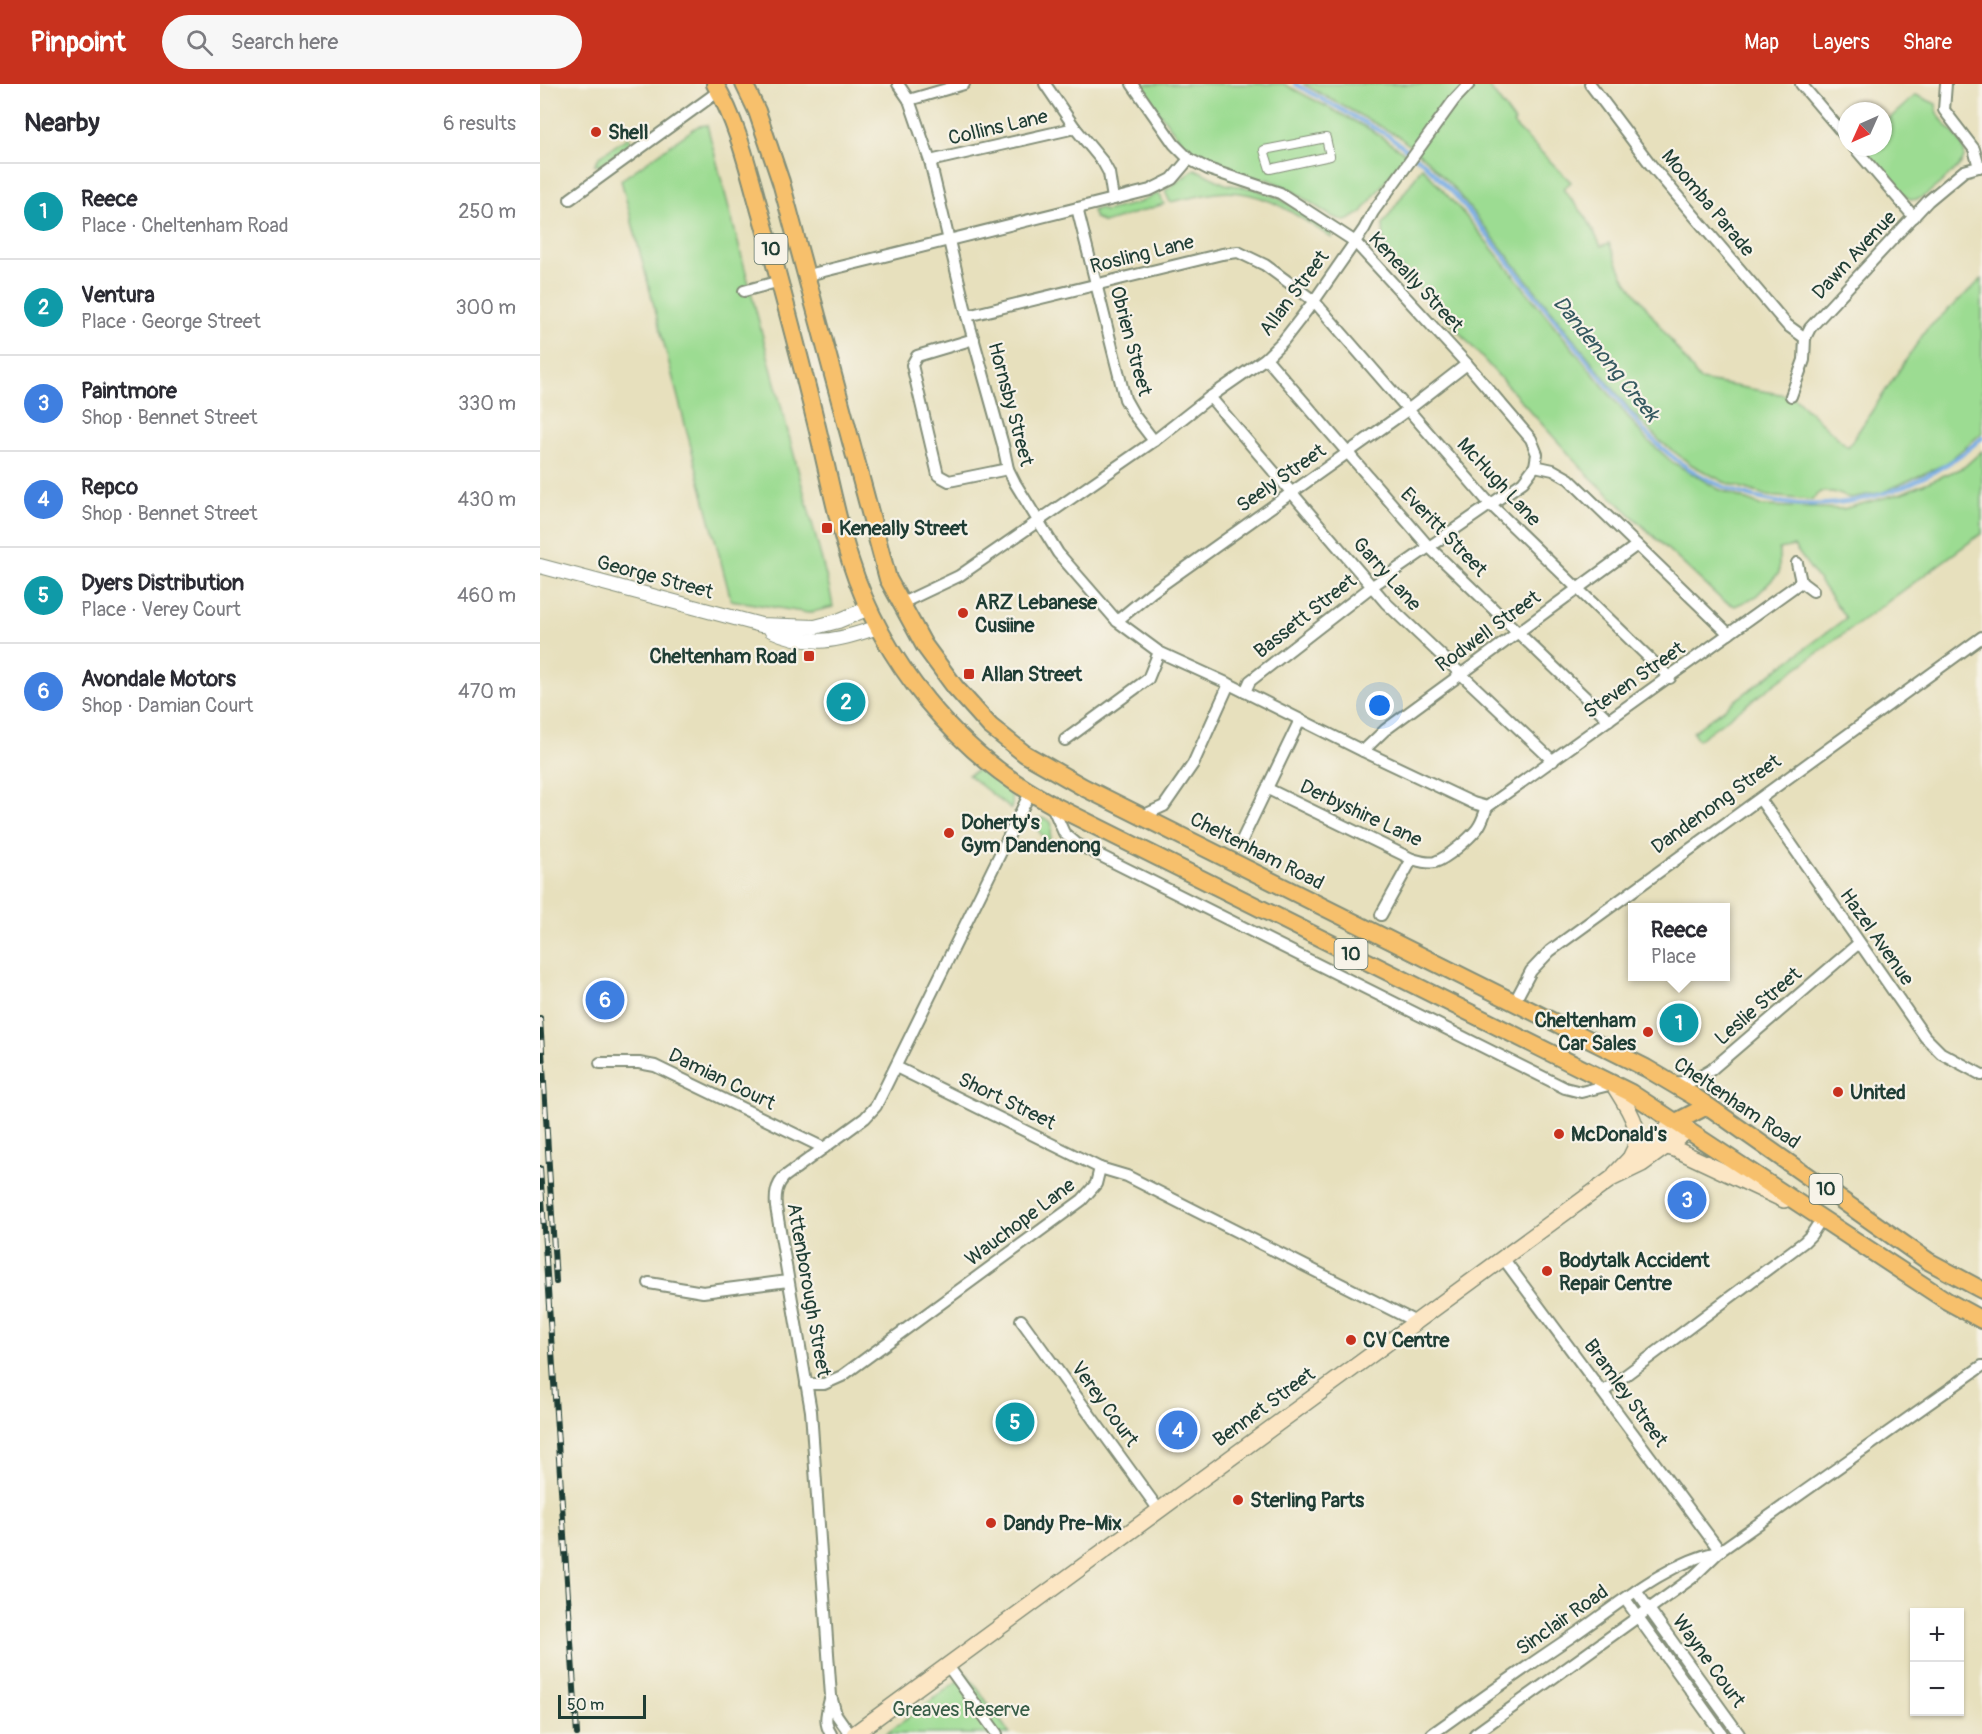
<!DOCTYPE html>
<meta charset="utf-8">
<style>
body{margin:0;font-family:Pangolin,sans-serif;background:#f7f7f7;color:#2b2b33}
.controls{position:absolute;right:18px;bottom:18px;display:grid;overflow:hidden;border-radius:0px;box-shadow:0 2px 4px #0004}
.controls button{width:54px;height:54px;display:grid;place-items:center;padding:0;border:0;border-bottom:2px solid #e1e1e2;background:#fff;color:#2b2b33;font:30px sans-serif}
.compass{position:absolute;left:1298px;top:18px;width:54px;height:54px;border-radius:50%;background:#fff;box-shadow:0 2px 4px #0004;rotate:225deg}
.scale{position:absolute;left:18px;bottom:15px;width:88px;box-sizing:border-box;padding-left:6px;border:3px solid #1f3d34;border-top:0;font-size:16px;line-height:21px;white-space:nowrap;color:#1f3d34;-webkit-text-stroke:4px #f7f3e8;paint-order:stroke}
.you{position:absolute;left:840px;top:622px;width:21px;height:21px;margin:-15px;border:4px solid #fff;border-radius:50%;background:#1a73e8;box-shadow:0 0 0 9px #1a73e833}
.badge{display:grid;place-items:center;width:39px;height:39px;border-radius:50%;background:#c8321e;color:#fff;font-size:20px;font-weight:700}
.pin{position:absolute;translate:-50% -50%;border:3px solid #fff;box-shadow:0 2px 6px #0006}
.popup{position:absolute;left:1088px;top:819px;width:102px;height:78px;box-sizing:border-box;display:grid;place-content:center;border-radius:0px;background:#fff;filter:drop-shadow(0 2px 4px #0005);font-size:20px;white-space:nowrap;color:#7c7c81}
.popup b{font-size:22px;color:#2b2b33}
.popup::after{content:'';position:absolute;left:50%;top:100%;margin-left:-12px;border:12px solid transparent;border-top-color:#fff}
.list{margin:0;padding:0;list-style:none}
h2{display:flex;justify-content:space-between;align-items:center;height:78px;margin:0;padding:0 24px;font-size:26px}
h2 small{font-size:20px;font-weight:400;color:#7c7c81}
.list li{display:grid;grid-template-columns:39px 1fr auto;gap:18px;align-items:center;box-sizing:border-box;height:96px;padding:0 24px;border-top:2px solid #e1e1e2}
.list b{display:block;font-size:22px;white-space:nowrap}
.list p{margin:0;font-size:20px;white-space:nowrap;color:#7c7c81}
.list em{font-size:20px;font-style:normal;color:#7c7c81}
.icon{flex:none;width:33px;height:33px;fill:none;stroke:currentColor;stroke-width:2;stroke-linecap:round;stroke-linejoin:round}
.map{position:relative;flex:none;width:1442px;height:1650px;overflow:hidden}
header{display:flex;align-items:center;gap:36px;box-sizing:border-box;height:84px;padding:0 30px;background:#c8321e;color:#fff}
header strong{font-size:28px}
nav{display:flex;gap:33px;margin-inline-start:auto;font-size:21px}
.search{width:420px;height:54px;background:#f7f7f7;display:flex;align-items:center;gap:15px;box-sizing:border-box;padding:0 21px;border-radius:33px;color:#7c7c81;font-size:22px}
main{display:flex}
aside{flex:1;background:#fff}
.map>svg:first-child{display:block}
.green{fill:#9cdc92;stroke:#5e8c63;stroke-width:1.5}
.lines{fill:none;stroke-linecap:round;stroke-linejoin:round}
.stream{stroke:#77ade5;stroke-width:4}
.pedestrian-casing{stroke:#838e78;stroke-width:10}
.minor-casing{stroke:#838e78;stroke-width:14}
.tertiary-casing{stroke:#838e78;stroke-width:16}
.secondary-casing{stroke:#838e78;stroke-width:18}
.primary-casing{stroke:#838e78;stroke-width:20}
.pedestrian{stroke:#fff;stroke-width:8}
.minor{stroke:#fff;stroke-width:10}
.tertiary{stroke:#fff;stroke-width:14}
.secondary{stroke:#fce6c4;stroke-width:15}
.primary{stroke:#f7c06c;stroke-width:16}
.rail-casing{stroke:#1f3d34;stroke-width:6}
.rail{stroke:#f7f3e8;stroke-width:4;stroke-dasharray:11;stroke-linecap:butt}
.poi-dot{fill:#c8321e;stroke:#f7f3e8;stroke-width:2}
.labels{text-anchor:middle;dominant-baseline:central;stroke-width:4.5;stroke-linejoin:round;paint-order:stroke}
.shield{fill:#f7f3e8;stroke:#60746a;stroke-width:1.5}
.shield-label{font-size:18px;font-weight:bold;fill:#1f3d34}
.street-label{font-size:20px;fill:#1f3d34;stroke:#f7f3e8}
.poi-label{font-size:20px;font-weight:bold;fill:#1f3d34;stroke:#f7f3e8;text-anchor:start}
.park-label{font-size:20px;fill:#385d47;stroke:#f7f3e8}
.water-label{font-size:21px;font-style:italic;fill:#355960;stroke:#f7f3e8}
</style>
<header>
<strong>Pinpoint</strong>
<div class="search"><svg class="icon" aria-label="search" viewBox="0 0 24 24"><circle cx="10" cy="10" r="6"/><path d="M15 15l6 6"/></svg>Search here</div>
<nav><a>Map</a><a>Layers</a><a>Share</a></nav>
</header>
<main>
<aside>
<h2>Nearby<small>6 results</small></h2>
<ul class="list">
<li><span class="badge" style="background:#0f9aa8">1</span><div><b>Reece</b><p>Place · Cheltenham Road</p></div><em>250 m</em></li>
<li><span class="badge" style="background:#0f9aa8">2</span><div><b>Ventura</b><p>Place · George Street</p></div><em>300 m</em></li>
<li><span class="badge" style="background:#3f7fe0">3</span><div><b>Paintmore</b><p>Shop · Bennet Street</p></div><em>330 m</em></li>
<li><span class="badge" style="background:#3f7fe0">4</span><div><b>Repco</b><p>Shop · Bennet Street</p></div><em>430 m</em></li>
<li><span class="badge" style="background:#0f9aa8">5</span><div><b>Dyers Distribution</b><p>Place · Verey Court</p></div><em>460 m</em></li>
<li><span class="badge" style="background:#3f7fe0">6</span><div><b>Avondale Motors</b><p>Shop · Damian Court</p></div><em>470 m</em></li>
</ul>
</aside>
<div class="map">
<svg width="1442" height="1650" viewBox="0 0 1442 1650">
<rect width="100%" height="100%" fill="#f7f3e8"/>
<filter id="ink" filterUnits="userSpaceOnUse"><feTurbulence type="fractalNoise" baseFrequency=".0167" numOctaves="2"/><feDisplacementMap in="SourceGraphic" scale="12" xChannelSelector="R" yChannelSelector="G"/><feConvolveMatrix kernelMatrix="1 2 1 2 8 2 1 2 1" color-interpolation-filters="sRGB"/></filter>
<filter id="wash" filterUnits="userSpaceOnUse"><feTurbulence type="fractalNoise" baseFrequency=".008" numOctaves="4" result="noise"/><feDisplacementMap in="SourceGraphic" scale="24" xChannelSelector="R" yChannelSelector="G"/><feGaussianBlur stdDeviation="1.35" result="paint"/><feColorMatrix in="noise" values="0 0 0 0 0 0 0 0 0 0 0 0 0 0 0 0 0 1.4 0 .05"/><feComposite in="paint" operator="in"/></filter>
<g filter="url(#wash)">
<rect width="100%" height="100%" fill="#e7e0bd"/>
<!-- green -->
<g class="green">
<polygon points="598,0 744,0 831,46 866,70 822,128 809,136 804,137 791,132 751,106 730,96 685,87 650,69"/>
<polygon points="763,0 947,0 975,38 973,40 1031,98 1023,105 1046,133 1061,162 1069,159 1083,192 1160,296 1251,312 1256,315 1308,363 1386,246 1442,195 1442,349 1405,380 1343,408 1310,414 1293,408 1280,408 1271,416 1228,412 1184,398 1152,381 1121,358 1092,328 916,107 887,76 858,52"/>
<path d="M1376,11L1396,20C1396,44 1440,59 1419,82C1411,89 1387,113 1378,115C1371,117 1366,113 1361,109L1323,63H1343V40Z"/>
<polygon points="167,41 290,507 293,523 268,529 191,516 81,96 158,42"/>
<polygon points="87,54 90,55 89,60 59,82 54,81 60,72"/>
<polygon points="882,83 924,130 1105,354 1132,378 1178,405 1222,422 1303,425 1362,409 1424,383 1442,367 1442,449 1158,656 1153,648 1306,534 1254,462 1239,465 1239,489 1215,513 1195,522 1182,516 1047,390 844,165 843,140"/>
<path d="M655,85L685,100L715,105L738,114L792,147V154C756,131 722,103 676,109C661,111 645,115 630,118L625,107Z"/>
<polygon points="619,109 624,120 564,139 555,134 552,127 560,124 565,127 598,119"/>
<path d="M440,685C452,694 479,706 471,725L428,691Z"/>
<path d="M498,734C517,734 512,744 509,758C501,754 499,744 492,739V736Z"/>
<polygon points="427,1590 470,1650 346,1650"/>
</g>
<g class="lines">
<!-- stream -->
<path class="stream" d="M755,0L849,52L884,79L915,111L1104,347C1115,358 1126,368 1138,377C1233,446 1357,429 1442,354"/>
</g>
</g>
<g filter="url(#ink)">
<g class="lines">
<!-- pedestrian casing -->
<g class="pedestrian-casing">
<polygon id="pedestrian" points="786,54 790,72 730,85 724,66"/>
</g>
<!-- minor casing -->
<g class="minor-casing">
<g id="minor">
<polyline points="358,0 369,16 390,77 427,232 463,361 468,385 475,399 518,469 577,537 619,568 689,600 823,667 933,719 947,723"/>
<polyline points="505,0 535,44 563,78 569,89 573,115"/>
<polyline points="592,0 634,60 649,75 668,85 740,109 814,157 927,280 991,355 997,370 995,382 983,398 831,503 710,597 705,608"/>
<polyline points="1050,0 1111,81 1247,241 1265,254"/>
<polyline points="1261,0 1307,54"/>
<polyline points="1406,0 1404,26 1434,65 1439,83"/>
<polyline points="369,16 424,0"/>
<polyline points="1314,63 1374,133"/>
<polyline points="390,77 535,44"/>
<polyline points="30,115 179,7"/>
<polyline points="537,124 585,315 594,331 614,357"/>
<polyline points="268,191 610,106 632,95 649,75"/>
<polyline points="204,207 240,197"/>
<polyline points="427,232 682,170 698,168 725,181 774,217 950,420 1130,594"/>
<polyline points="434,255 377,272 372,281 398,391 409,397 468,385"/>
<polyline points="726,274 889,463 1069,636"/>
<polyline points="1251,312 1264,276 1265,254 1270,244 1388,117 1424,87 1442,82"/>
<polyline points="670,313 846,519 1013,677"/>
<polyline points="995,382 1013,386 1029,395 1189,550"/>
<polyline points="1257,479 1261,498 1273,507"/>
<polyline points="360,520 419,492 614,357 670,313 726,274 743,257 774,217 824,145 833,128 914,16 929,0"/>
<polyline points="577,537 612,508 869,325 927,280"/>
<polyline points="525,656 608,595 619,568"/>
<polyline points="823,667 845,646 1097,461"/>
<path d="M728,705L872,775C879,777 887,780 895,778C907,774 929,755 937,745C942,739 944,731 947,723"/>
<polyline points="1220,715 1385,953 1401,969 1442,991"/>
<polyline points="511,720 524,749 537,760 1025,1004 1041,1008 1073,1000"/>
<polyline points="947,723 1261,498"/>
<polyline points="602,732 624,722 653,680 689,600"/>
<polyline points="702,756 760,636"/>
<polyline points="841,831 872,775"/>
<polyline points="974,919 991,887 1010,867 1442,553"/>
<polyline points="60,979 99,979 115,982 284,1064"/>
<polyline points="356,983 560,1084"/>
<polyline points="1133,999 1152,997 1171,986 1319,859"/>
<polyline points="963,1174 1180,1467"/>
<polyline points="109,1199 163,1208 248,1197"/>
<polyline points="481,1236 619,1426"/>
<polyline points="266,1300 284,1300 302,1292 542,1116 556,1100 560,1084 587,1092 876,1238"/>
<polyline points="1063,1308 1264,1158 1271,1151 1282,1134"/>
<polyline points="1096,1507 1199,1650"/>
<polyline points="1085,1515 1182,1650"/>
<polyline points="408,1582 457,1650"/>
<path d="M290,1615C287,1628 283,1638 291,1650"/>
<path d="M310,1650L296,1630L291,1612L271,1327L236,1123C235,1111 236,1102 244,1093L325,1034L336,1022L490,709"/>
<path d="M892,1650C938,1617 984,1584 1031,1553C1078,1521 1123,1480 1180,1467"/>
<polyline points="935,1650 1152,1494 1180,1467 1442,1282"/>
</g>
</g>
<!-- tertiary casing -->
<g class="tertiary-casing">
<g id="tertiary">
<polyline points="0,482 221,541 275,543 298,537 329,524"/>
<path d="M231,546C271,564 298,557 338,543"/>
</g>
</g>
<!-- secondary casing -->
<g class="secondary-casing">
<g id="secondary">
<path d="M1073,1000C1086,1022 1107,1047 1091,1072"/>
<polyline points="1127,1063 1135,1065 1244,1116"/>
<polyline points="1075,1090 1096,1068 1136,1038"/>
<polyline points="314,1650 1071,1095 1102,1080 1149,1046"/>
</g>
</g>
<!-- primary casing -->
<g class="primary-casing">
<g id="primary">
<path d="M175,0C200,43 210,94 224,141C242,206 259,270 275,335C287,382 295,430 310,476C342,577 417,670 511,720L1091,1009L1407,1217L1442,1236"/>
<polyline points="204,0 217,27 241,98 348,495 384,561 415,603 450,642 485,670 543,703 1106,984 1155,1013 1388,1177 1442,1206"/>
<polyline points="1136,1038 1167,1022"/>
</g>
</g>
<!-- pedestrian -->
<use href="#pedestrian" class="pedestrian"/>
<!-- minor -->
<use href="#minor" class="minor"/>
<!-- tertiary -->
<use href="#tertiary" class="tertiary"/>
<!-- secondary -->
<use href="#secondary" class="secondary"/>
<!-- primary -->
<use href="#primary" class="primary"/>
<!-- rail casing -->
<g class="rail-casing">
<g id="rail">
<polyline points="0,934 16,1198"/>
<polyline points="0,1084 37,1650"/>
</g>
</g>
<!-- rail -->
<use href="#rail" class="rail"/>
</g>
</g>
<!-- markers -->
<g class="poi-dot">
<circle cx="56" cy="48" r="6"/>
<rect x="281" y="438" width="12" height="12" rx="3"/>
<circle cx="423" cy="529" r="6"/>
<rect x="263" y="566" width="12" height="12" rx="3"/>
<rect x="423" y="584" width="12" height="12" rx="3"/>
<circle cx="409" cy="749" r="6"/>
<circle cx="1108" cy="948" r="6"/>
<circle cx="1298" cy="1008" r="6"/>
<circle cx="1019" cy="1050" r="6"/>
<circle cx="1007" cy="1187" r="6"/>
<circle cx="811" cy="1256" r="6"/>
<circle cx="698" cy="1416" r="6"/>
<circle cx="451" cy="1439" r="6"/>
</g>
<g class="labels">
<!-- shield labels -->
<g class="shield">
<rect x="214.5" y="150" width="33" height="30" rx="4.5"/>
<rect x="794.5" y="855" width="33" height="30" rx="4.5"/>
<rect x="1269.5" y="1090" width="33" height="30" rx="4.5"/>
</g>
<g class="shield-label">
<text x="231" y="165">10</text>
<text x="811" y="870">10</text>
<text x="1286" y="1105">10</text>
</g>
<!-- street labels -->
<g class="street-label">
<text transform="translate(458 43) rotate(-13)">Collins Lane</text>
<text transform="translate(1168 119) rotate(50)">Moomba Parade</text>
<text transform="translate(602 170) rotate(-14)">Rosling Lane</text>
<text transform="translate(1314 171) rotate(-47)">Dawn Avenue</text>
<text transform="translate(876 198) rotate(47)">Keneally Street</text>
<text transform="translate(754 209) rotate(-53)">Allan Street</text>
<text transform="translate(591 257) rotate(75)">Obrien Street</text>
<text transform="translate(471 320) rotate(75)">Hornsby Street</text>
<text transform="translate(741 394) rotate(-35)">Seely Street</text>
<text transform="translate(959 398) rotate(47)">McHugh Lane</text>
<text transform="translate(904 448) rotate(46)">Everitt Street</text>
<text transform="translate(847 490) rotate(48)">Garry Lane</text>
<text transform="translate(115 493) rotate(15)">George Street</text>
<text transform="translate(765 532) rotate(-38)">Bassett Street</text>
<text transform="translate(948 547) rotate(-36)">Rodwell Street</text>
<text transform="translate(1094 596) rotate(-35)">Steven Street</text>
<text transform="translate(1176 720) rotate(-36)">Dandenong Street</text>
<text transform="translate(821 729) rotate(25)">Derbyshire Lane</text>
<text transform="translate(717 767) rotate(27)">Cheltenham Road</text>
<text transform="translate(1337 853) rotate(55)">Hazel Avenue</text>
<text transform="translate(1218 922) rotate(-41)">Leslie Street</text>
<text transform="translate(182 995) rotate(26)">Damian Court</text>
<text transform="translate(467 1017) rotate(26)">Short Street</text>
<text transform="translate(1197 1019) rotate(34)">Cheltenham Road</text>
<text transform="translate(480 1138) rotate(-37)">Wauchope Lane</text>
<text transform="translate(269 1206) rotate(80)">Attenborough Street</text>
<text transform="translate(1086 1309) rotate(54)">Bramley Street</text>
<text transform="translate(565 1320) rotate(54)">Verey Court</text>
<text transform="translate(724 1323) rotate(-36)">Bennet Street</text>
<text transform="translate(1022 1536) rotate(-35)">Sinclair Road</text>
<text transform="translate(1169 1577) rotate(54)">Wayne Court</text>
</g>
<!-- poi labels -->
<g class="poi-label">
<text x="68" y="48">Shell</text>
<text x="299" y="444">Keneally Street</text>
<text x="435" y="518">ARZ Lebanese<tspan x="435" dy="23">Cusiine</tspan></text>
<text x="257" y="572" text-anchor="end">Cheltenham Road</text>
<text x="441" y="590">Allan Street</text>
<text x="421" y="738">Doherty's<tspan x="421" dy="23">Gym Dandenong</tspan></text>
<text x="1096" y="936" text-anchor="end">Cheltenham<tspan x="1096" dy="23">Car Sales</tspan></text>
<text x="1310" y="1008">United</text>
<text x="1031" y="1050">McDonald's</text>
<text x="1019" y="1176">Bodytalk Accident<tspan x="1019" dy="23">Repair Centre</tspan></text>
<text x="823" y="1256">CV Centre</text>
<text x="710" y="1416">Sterling Parts</text>
<text x="463" y="1439">Dandy Pre-Mix</text>
</g>
<!-- park labels -->
<g class="park-label">
<text x="421" y="1625">Greaves Reserve</text>
</g>
<!-- water labels -->
<g class="water-label">
<text transform="translate(1066 275) rotate(51)">Dandenong Creek</text>
</g>
</g>
</svg>
<div class="controls">
<button>+</button>
<button>−</button>
</div>
<svg class="compass" viewBox="-18 -18 36 36"><path d="M0-13l5 13h-10z" fill="#e53935"/><path d="M0 13l5-13h-10z" fill="#7c7c81"/></svg>
<div class="scale">50 m</div>
<div class="you"></div>
<div class="pin badge" style="left:1139px;top:939px;background:#0f9aa8">1</div>
<div class="popup"><b>Reece</b>Place</div>
<div class="pin badge" style="left:306px;top:618px;background:#0f9aa8">2</div>
<div class="pin badge" style="left:1147px;top:1116px;background:#3f7fe0">3</div>
<div class="pin badge" style="left:638px;top:1346px;background:#3f7fe0">4</div>
<div class="pin badge" style="left:475px;top:1338px;background:#0f9aa8">5</div>
<div class="pin badge" style="left:65px;top:916px;background:#3f7fe0">6</div>
</div>
</main>
